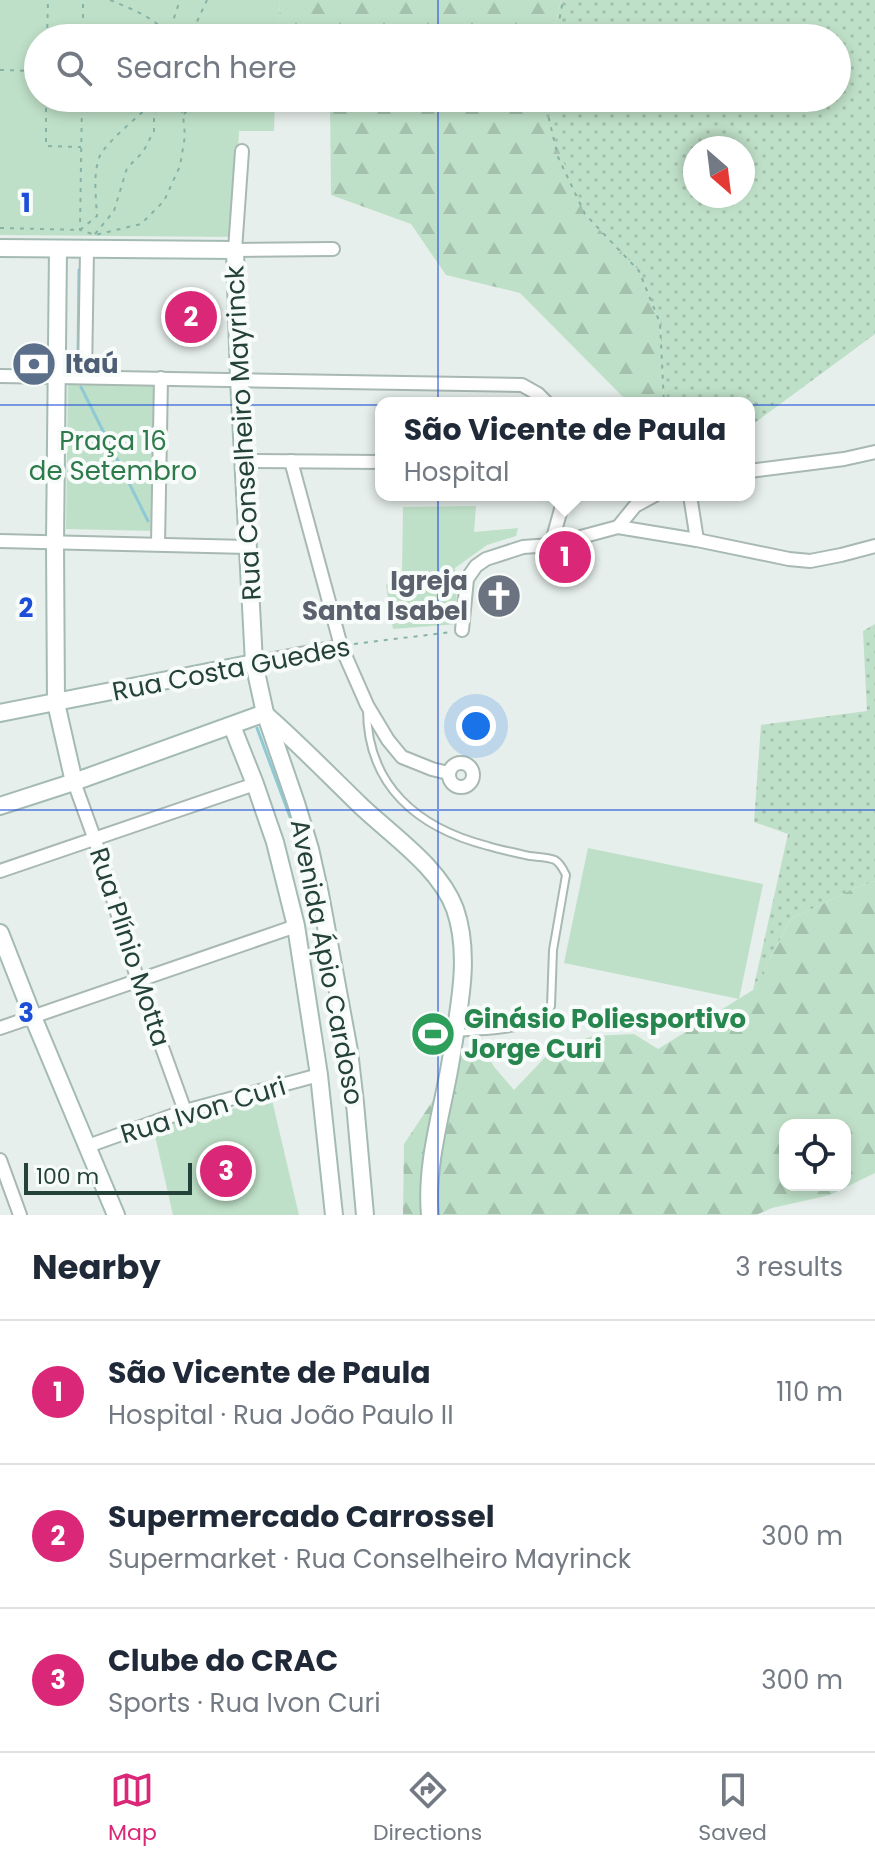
<!DOCTYPE html>
<meta charset="utf-8">
<style>
body{margin:0;font-family:Poppins,sans-serif;background:#f6f6f7;color:#1f2937}
.controls{position:absolute;right:24px;bottom:24px;display:grid;overflow:hidden;border-radius:16px;box-shadow:0 4px 12px #0003}
.controls button{width:72px;height:72px;display:grid;place-items:center;padding:0;border:0;border-bottom:2px solid #e0e1e3;background:#fff;color:#1f2937;font:40px sans-serif}
.compass{position:absolute;left:683px;top:136px;width:72px;height:72px;border-radius:50%;background:#fff;box-shadow:0 4px 12px #0003;rotate:152deg}
.scale{position:absolute;left:24px;bottom:20px;width:168px;box-sizing:border-box;padding-left:8px;border:4px solid #24423a;border-top:0;font-size:22px;line-height:28px;white-space:nowrap;color:#24423a;-webkit-text-stroke:6px #f7fbf9;paint-order:stroke}
.you{position:absolute;left:476px;top:726px;width:28px;height:28px;margin:-20px;border:6px solid #fff;border-radius:50%;background:#1a73e8;box-shadow:0 0 0 12px #1a73e833}
.badge{display:grid;place-items:center;width:52px;height:52px;border-radius:50%;background:#db2777;color:#fff;font-size:26px;font-weight:700}
.pin{position:absolute;translate:-50% -50%;border:4px solid #fff;box-shadow:0 2px 8px #0006}
.popup{position:absolute;left:375px;top:397px;width:380px;height:104px;box-sizing:border-box;display:grid;place-content:center;border-radius:16px;background:#fff;filter:drop-shadow(0 2px 6px #0005);font-size:26px;white-space:nowrap;color:#747a83}
.popup b{font-size:30px;color:#1f2937}
.popup::after{content:'';position:absolute;left:50%;top:100%;margin-left:-16px;border:16px solid transparent;border-top-color:#fff}
.list{margin:0;padding:0;list-style:none}
h2{display:flex;justify-content:space-between;align-items:center;height:104px;margin:0;padding:0 32px;font-size:34px}
h2 small{font-size:26px;font-weight:400;color:#747a83}
.list li{display:grid;grid-template-columns:52px 1fr auto;gap:24px;align-items:center;box-sizing:border-box;height:144px;padding:0 32px;border-top:2px solid #e0e1e3}
.list b{display:block;font-size:30px;white-space:nowrap}
.list p{margin:0;font-size:26px;white-space:nowrap;color:#747a83}
.list em{font-size:26px;font-style:normal;color:#747a83}
.icon{flex:none;width:44px;height:44px;fill:none;stroke:currentColor;stroke-width:2;stroke-linecap:round;stroke-linejoin:round}
.map{position:relative;flex:none;width:875px;height:1215px;overflow:hidden}
.search{position:absolute;background:#fff;box-shadow:0 4px 12px #0003;left:24px;right:24px;top:24px;height:88px;display:flex;align-items:center;gap:20px;box-sizing:border-box;padding:0 28px;border-radius:44px;color:#747a83;font-size:30px}
.sheet{height:536px;background:#fff}
nav{display:flex;justify-content:space-around;align-items:center;box-sizing:border-box;height:112px;border-top:2px solid #e0e1e3;background:#fff;font-size:22px;color:#747a83}
nav a{display:grid;justify-items:center;gap:4px}
nav .on{color:#db2777}
.map>svg:first-child{display:block}
.grass{fill:url(#grass-dots);fill-rule:evenodd}
.forest{fill:url(#forest-firs);fill-rule:evenodd}
.park{fill:#bfe0c8}
.lines{fill:none;stroke-linecap:round;stroke-linejoin:round}
.stream{stroke:#8ec9d4;stroke-width:3}
.lane-casing{stroke:#a8b8b2;stroke-width:10}
.street-casing{stroke:#a8b8b2;stroke-width:16}
.secondary-casing{stroke:#a4bbb3;stroke-width:20}
.path{stroke:#86b3a5;stroke-width:2;stroke-dasharray:4 6;stroke-linecap:butt}
.lane{stroke:#fff;stroke-width:6}
.street{stroke:#fff;stroke-width:12}
.secondary{stroke:#fff;stroke-width:16}
.grid{fill:none;stroke:#1d4ed8;stroke-width:2;stroke-opacity:0.55}
.labels{text-anchor:middle;dominant-baseline:central;stroke-width:8;stroke-linejoin:round;paint-order:stroke}
.service-label{font-size:26px;font-weight:bold;fill:#4e5e75;stroke:#f7fbf9;text-anchor:start}
.street-label{font-size:26px;fill:#24423a;stroke:#f7fbf9}
.park-label{font-size:26px;fill:#2d7a4b;stroke:#f7fbf9}
.worship-label{font-size:26px;font-weight:bold;fill:#5b616d;stroke:#f7fbf9;text-anchor:end}
.leisure-label{font-size:26px;font-weight:bold;fill:#27864d;stroke:#f7fbf9;text-anchor:start}
.grid-label{font-size:26px;text-anchor:middle;font-weight:bold;fill:#1d4ed8;stroke:#f7fbf9;stroke-width:8;stroke-linejoin:round;paint-order:stroke}
</style>
<div class="map">
<svg width="875" height="1215" viewBox="0 0 875 1215">
<defs>
<pattern id="grass-dots" width="8" height="8" patternUnits="userSpaceOnUse" patternTransform="scale(2)"><rect width="8" height="8" fill="#bfe0c8"/><path d="M2 2h.1M6 6h.1" fill="none" stroke="#a4c1ad" stroke-width="1.8" stroke-linecap="round"/></pattern>
<pattern id="forest-firs" width="22" height="20" patternUnits="userSpaceOnUse" patternTransform="scale(2)"><rect width="22" height="20" fill="#bfe0c8"/><path d="M5 1l3.5 6h-7zM16 11l3.5 6h-7z" fill="#a4c1ad"/></pattern>
</defs>
<rect width="100%" height="100%" fill="#e6efeb"/>
<!-- grass -->
<g class="grass">
<path d="M561,0H875V334L749,427V403H664L660,323L639,271L585,214L558,157L537,99L837,98V38H552ZM695,148H743V196H695Z"/>
<polygon points="875,624 875,881 855,888 791,919 753,990 788,834 754,822 761,725 867,711 863,631"/>
</g>
<!-- forest -->
<g class="forest">
<polygon points="280,0 561,0 552,38 278,38"/>
<polygon points="330,98 537,98 585,214 639,271 660,323 664,403 629,403 520,293 446,275 411,224 331,195"/>
<path d="M875,881V1173L830,1195L772,1208L756,1215H403L404,1144L475,1037L495,1068L514,1090L552,1050L593,1036L634,1034L658,1049L753,990L791,919L855,888ZM785,1125H845V1185H785Z"/>
</g>
<!-- park -->
<g class="park">
<polygon points="0,0 280,0 278,38 38,38 38,98 275,98 274,131 239,131 234,237 0,235"/>
<polygon points="68,378 161,383 158,531 66,529"/>
<polygon points="476,506 474,532 518,528 516,536 487,545 455,568 458,624 393,629 386,585 402,572 403,507"/>
<polygon points="588,848 763,884 739,999 564,963"/>
<polygon points="272,1100 299,1215 173,1215 153,1127"/>
</g>
<g class="lines">
<!-- stream -->
<g class="stream">
<polyline points="78,359 79,270"/>
<polyline points="81,387 148,521"/>
<polyline points="257,728 299,841"/>
<polyline points="340,1044 347,1108"/>
</g>
<!-- lane casing -->
<g class="lane-casing">
<path id="lane" d="M367,709C367,786 418,828 488,846C501,850 516,853 530,856C538,857 548,857 555,860C561,864 563,869 566,875L553,950L551,1006C541,1032 483,1030 459,1033"/>
</g>
<!-- street casing -->
<g class="street-casing">
<g id="street">
<polyline points="242,151 235,250 333,249"/>
<polyline points="0,376 522,385 538,394 547,403"/>
<polyline points="85,377 87,249"/>
<polyline points="244,461 381,462"/>
<polyline points="291,461 341,646 367,705 388,740 402,757 432,769 448,773"/>
<polyline points="749,471 844,459 875,452"/>
<polyline points="690,495 697,540"/>
<polyline points="618,527 635,506 655,495"/>
<polyline points="0,541 248,547"/>
<polyline points="158,544 161,378"/>
<polyline points="551,545 565,495"/>
<polyline points="462,630 467,579 476,566 486,559 523,547 551,545 618,527 697,540 789,559 810,561 841,555 875,546"/>
<polyline points="254,663 341,646"/>
<circle cx="461" cy="775" r="12"/>
<polyline points="74,782 95,840 138,981 185,1111"/>
<polyline points="0,871 255,784"/>
<polyline points="0,1028 296,926"/>
<polyline points="88,1146 185,1111 319,1075"/>
<polyline points="0,1160 20,1215"/>
</g>
</g>
<!-- secondary casing -->
<g class="secondary-casing">
<g id="secondary">
<polyline points="0,248 235,250 239,379 254,663 265,713 296,803 310,849 320,894 349,1051 355,1103 365,1215"/>
<polyline points="58,249 55,543 56,703 74,782"/>
<polyline points="0,713 254,663"/>
<path d="M266,715C299,744 330,776 362,807C394,837 440,868 455,909C471,955 459,1007 452,1053C444,1107 425,1161 430,1215"/>
<polyline points="232,726 255,784 275,842 296,926 319,1075 334,1215"/>
<polyline points="0,806 74,782 265,713"/>
<polyline points="0,933 33,1017 116,1215"/>
</g>
</g>
<!-- path -->
<g class="path">
<path d="M110,0C136,11 149,15 170,35L160,38"/>
<polyline points="47,38 48,0"/>
<polyline points="83,38 83,0"/>
<polyline points="170,38 173,21 180,0"/>
<polyline points="186,38 194,28 207,0"/>
<polyline points="556,38 563,0"/>
<polyline points="0,70 38,71"/>
<polyline points="46,98 46,146 81,147"/>
<polyline points="82,98 80,230 95,235 141,224 164,201 180,166 185,136 183,115 177,98"/>
<polyline points="544,98 558,157 585,214 639,271 660,323 664,403"/>
<polyline points="184,114 191,106 194,98"/>
<path d="M0,228L80,230L97,216C96,197 93,176 99,158C104,143 145,111 158,98"/>
<polyline points="95,234 114,211 127,168 143,152 154,131 154,114 160,98"/>
<polyline points="354,644 451,632"/>
</g>
<!-- lane -->
<use href="#lane" class="lane"/>
<!-- street -->
<use href="#street" class="street"/>
<!-- secondary -->
<use href="#secondary" class="secondary"/>
</g>
<!-- grid -->
<path class="grid" d="M438,0V38M438,98V1215M0,405H875M0,810H875"/>
<!-- icons -->
<defs>
<g id="bank-disc" transform="scale(2.3)"><circle r="9.5" fill="#5c6f8a" stroke="#f7fbf9"/><path d="M-6-4H6V4H-6ZM0-2.3a2.3 2.3 0 1 0 0 4.6a2.3 2.3 0 1 0 0-4.6Z" fill="#fff"/></g>
<g id="church-disc" transform="scale(2.3)"><circle r="9.5" fill="#6b7280" stroke="#f7fbf9"/><path d="M-1.2-6h2.4v3.5h3.3v2.4h-3.3V6h-2.4V-.1h-3.3v-2.4h3.3Z" fill="#fff"/></g>
<g id="stadium-disc" transform="scale(2.3)"><circle r="9.5" fill="#2e9e5b" stroke="#f7fbf9"/><path d="M0-5a6.5 5 0 1 0 0 10a6.5 5 0 1 0 0-10ZM-3.5-1.8h7v3.6h-7Z" fill="#fff"/></g>
</defs>
<g fill-rule="evenodd">
<use href="#bank-disc" x="34" y="364"/>
<use href="#church-disc" x="499" y="596"/>
<use href="#stadium-disc" x="433" y="1034"/>
</g>
<g class="labels">
<!-- service labels -->
<g class="service-label">
<text x="65" y="364">Itaú</text>
</g>
<!-- street labels -->
<g class="street-label">
<text transform="translate(243 433) rotate(-93)">Rua Conselheiro Mayrinck</text>
<text transform="translate(231 669) rotate(-11)">Rua Costa Guedes</text>
<text transform="translate(130 947) rotate(72)">Rua Plínio Motta</text>
<text transform="translate(327 962) rotate(79)">Avenida Ápio Cardoso</text>
<text transform="translate(203 1110) rotate(-17)">Rua Ivon Curi</text>
</g>
<!-- park labels -->
<g class="park-label">
<text x="113" y="441">Praça 16<tspan x="113" dy="30">de Setembro</tspan></text>
</g>
<!-- worship labels -->
<g class="worship-label">
<text x="468" y="581">Igreja<tspan x="468" dy="30">Santa Isabel</tspan></text>
</g>
<!-- leisure labels -->
<g class="leisure-label">
<text x="464" y="1019">Ginásio Poliesportivo<tspan x="464" dy="30">Jorge Curi</tspan></text>
</g>
</g>
<g class="grid-label">
<text x="26" y="212">1</text>
<text x="26" y="617">2</text>
<text x="26" y="1022">3</text>
</g>
</svg>
<div class="controls">
<button><svg class="icon" aria-label="locate" viewBox="0 0 24 24"><circle cx="12" cy="12" r="6"/><path d="M12 2v4M12 18v4M2 12h4M18 12h4"/></svg></button>
</div>
<svg class="compass" viewBox="-18 -18 36 36"><path d="M0-13l5 13h-10z" fill="#e53935"/><path d="M0 13l5-13h-10z" fill="#747a83"/></svg>
<div class="scale">100 m</div>
<div class="you"></div>
<div class="pin badge" style="left:565px;top:557px">1</div>
<div class="popup"><b>São Vicente de Paula</b>Hospital</div>
<div class="pin badge" style="left:191px;top:317px">2</div>
<div class="pin badge" style="left:226px;top:1171px">3</div>
<div class="search"><svg class="icon" aria-label="search" viewBox="0 0 24 24"><circle cx="10" cy="10" r="6"/><path d="M15 15l6 6"/></svg>Search here</div>
</div>
<section class="sheet">
<h2>Nearby<small>3 results</small></h2>
<ul class="list">
<li><span class="badge">1</span><div><b>São Vicente de Paula</b><p>Hospital · Rua João Paulo II</p></div><em>110 m</em></li>
<li><span class="badge">2</span><div><b>Supermercado Carrossel</b><p>Supermarket · Rua Conselheiro Mayrinck</p></div><em>300 m</em></li>
<li><span class="badge">3</span><div><b>Clube do CRAC</b><p>Sports · Rua Ivon Curi</p></div><em>300 m</em></li>
</ul>
</section>
<nav>
<a class="on"><svg class="icon" aria-label="map" viewBox="0 0 24 24"><path d="M3 6l6-2 6 2 6-2v14l-6 2-6-2-6 2zM9 4v14M15 6v14"/></svg>Map</a>
<a><svg class="icon" aria-label="directions" viewBox="0 0 24 24"><path d="M12 3l9 9-9 9-9-9zM9 14v-3h6M13 9l2 2-2 2"/></svg>Directions</a>
<a><svg class="icon" aria-label="saved" viewBox="0 0 24 24"><path d="M7 4h10v16l-5-4-5 4z"/></svg>Saved</a>
</nav>
